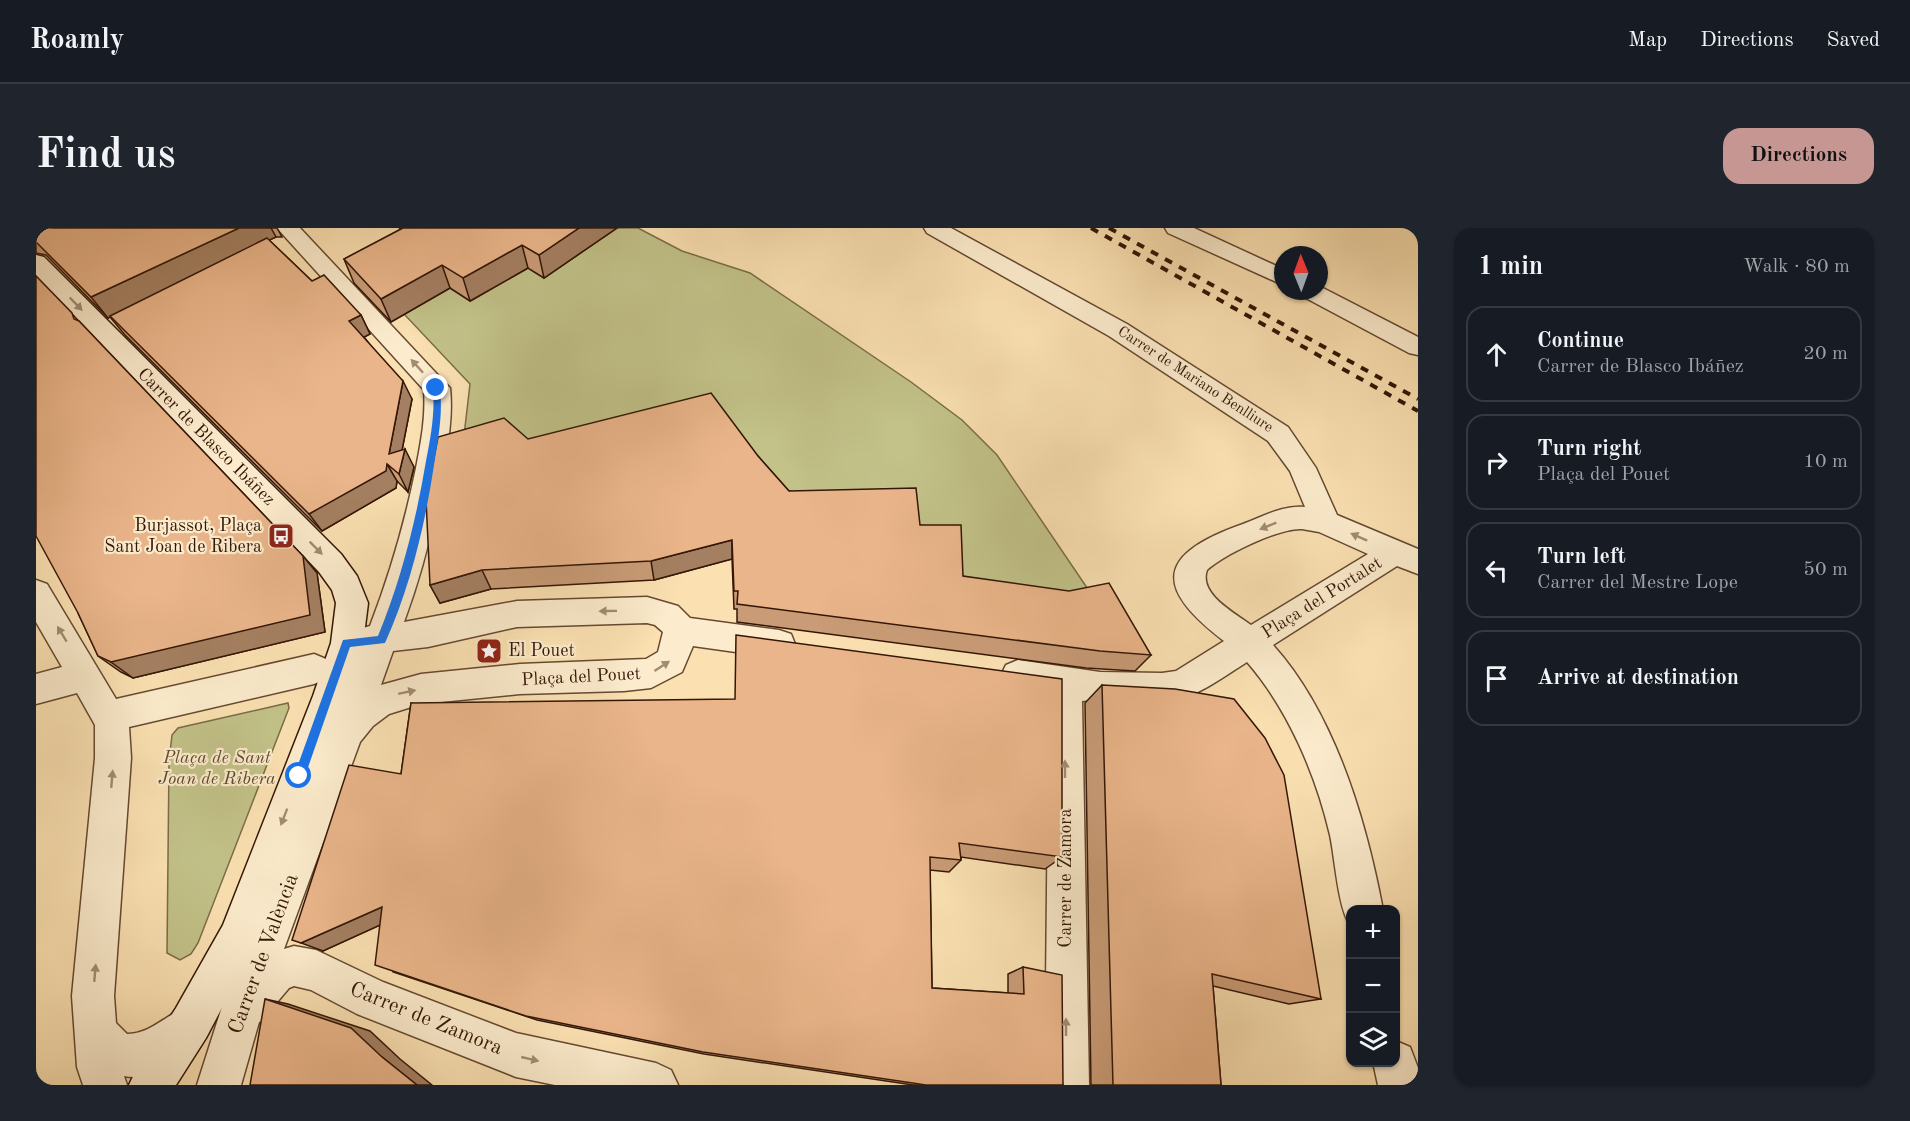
<!DOCTYPE html>
<meta charset="utf-8">
<style>
body{margin:0;font-family:"Old Standard TT",serif;background:#20242c;color:#f1f3f6}
.controls{position:absolute;right:18px;bottom:18px;display:grid;overflow:hidden;border-radius:12px;box-shadow:0 2px 4px #0004}
.controls button{width:54px;height:54px;display:grid;place-items:center;padding:0;border:0;border-bottom:2px solid #363941;background:#171b24;color:#f1f3f6;font:30px sans-serif}
.compass{position:absolute;left:1238px;top:18px;width:54px;height:54px;border-radius:50%;background:#171b24;box-shadow:0 2px 4px #0004;rotate:359deg}
.stop{position:absolute;width:18px;height:18px;margin:-14px;border:4px solid #1a73e8;border-radius:50%;background:#fff}
.stop.end{background:#1a73e8;border-color:#fff;box-shadow:0 2px 6px #0008}
.list{margin:0;padding:0;list-style:none}
h2{display:flex;justify-content:space-between;align-items:center;height:78px;margin:0;padding:0 24px;font-size:26px}
h2 small{font-size:20px;font-weight:400;color:#9ea1a6}
.list li{display:grid;grid-template-columns:39px 1fr auto;gap:18px;align-items:center;box-sizing:border-box;height:96px;margin:0 12px 12px;padding:0 12px;border:2px solid #363941;border-radius:18px}
.list b{display:block;font-size:22px;white-space:nowrap}
.list p{margin:0;font-size:20px;white-space:nowrap;color:#9ea1a6}
.list em{font-size:20px;font-style:normal;color:#9ea1a6}
.icon{flex:none;width:33px;height:33px;fill:none;stroke:currentColor;stroke-width:2;stroke-linecap:round;stroke-linejoin:round}
.map{position:relative;flex:none;width:1382px;height:857px;overflow:hidden;border-radius:18px}
header{display:flex;align-items:center;gap:36px;box-sizing:border-box;height:84px;padding:0 30px;background:#171b24;border-bottom:2px solid #363941}
header strong{font-size:28px}
nav{display:flex;gap:33px;margin-inline-start:auto;font-size:21px}
.intro{display:flex;align-items:center;justify-content:space-between;box-sizing:border-box;height:144px;padding:0 36px}
h1{margin:0;font-size:42px}
.button{padding:15px 27px;border-radius:18px;background:#c59692;color:#111;font-size:21px;font-weight:700}
main{display:flex;gap:36px;padding:0 36px}
aside{flex:1;background:#171b24;border-radius:18px;box-shadow:0 2px 4px #0004}
.map>svg:first-child{display:block}
.green{fill:#c2c289;stroke:#7a6c48;stroke-width:1.5}
.lines{fill:none;stroke-linecap:round;stroke-linejoin:round}
.street-casing{stroke:#654931;stroke-width:3}
.secondary-casing{stroke:#331606;stroke-width:3}
.street{fill:#fceccd;fill-rule:evenodd}
.secondary{fill:#fceccd;fill-rule:evenodd}
.rail{stroke:#331606;stroke-width:4;stroke-dasharray:8 8;stroke-linecap:butt}
.wall{fill:#c99c77;stroke:#331606;stroke-width:1.5}
.shaded-wall{fill:#a47f61;stroke:#331606;stroke-width:1.5}
.building{fill:#eab58a;stroke:#331606;stroke-width:1.5}
.oneway{fill:#a28c73}
.route{fill:#1a73e8}
.labels{text-anchor:middle;dominant-baseline:central;stroke-width:4.5;stroke-linejoin:round;paint-order:stroke}
.far-street-label{font-size:15px;fill:#331606;stroke:#fceccd}
.street-label{font-size:18px;fill:#331606;stroke:#fceccd}
.poi-label{font-size:18px;fill:#331606;stroke:#fceccd;text-anchor:end}
.park-label{font-size:18px;font-style:italic;fill:#5e4a2d;stroke:#fceccd}
.near-street-label{font-size:21px;fill:#331606;stroke:#fceccd}
</style>
<header>
<strong>Roamly</strong>
<nav><a>Map</a><a>Directions</a><a>Saved</a></nav>
</header>
<div class="intro"><h1>Find us</h1><a class="button">Directions</a></div>
<main>
<div class="map">
<svg width="1382" height="857" viewBox="0 0 1382 857">
<rect width="100%" height="100%" fill="#fbe1b2"/>
<filter id="stains"><feTurbulence type="fractalNoise" baseFrequency=".00333" numOctaves="4"/><feColorMatrix values="0 0 0 0 .2 0 0 0 0 .09 0 0 0 0 .02 0 0 0 .5 -.17"/></filter>
<radialGradient id="worn" r=".72"><stop offset=".6" stop-color="#630" stop-opacity="0"/><stop offset="1" stop-color="#630" stop-opacity=".3"/></radialGradient>
<!-- green -->
<g class="green">
<polygon points="581,0 602,0 646,23 714,45 875,154 926,192 961,227 1060,373 1020,381 426,225 434,156 368,86 414,60 435,73 492,40 508,50"/>
<polygon points="252,475 253,480 162,715 155,726 144,732 131,725 133,534 136,507 142,500"/>
</g>
<g class="lines">
<!-- street casing -->
<g class="street-casing">
<g id="street">
<path d="M241,0H264L414,160C417,188 412,215 407,242C399,295 386,345 368,394L481,373L611,369L642,378L654,390L743,402L755,406L759,416L755,426L743,430L657,418L646,444L615,460L588,463L484,466L385,476L353,486L337,498L324,514L248,721L258,718L280,722L347,754L480,805L620,835L635,842L642,857H519L480,849L321,786L275,762L258,758L253,760L237,779L230,792L223,794L205,857H161L191,763L323,425L316,423L312,413L316,403L334,398C354,346 369,294 380,240C385,214 390,189 388,162ZM611,395L619,397L627,404L622,424L610,431L484,436L385,446L345,457L357,423L392,419L481,399Z"/>
<path d="M888,0H915L1091,96L1252,199L1280,240L1301,287L1382,321V346L1361,338L1237,417C1299,486 1330,592 1347,682H1314V697C1302,680 1299,630 1294,607C1280,547 1252,481 1211,434C1167,462 1151,477 1097,476C1081,476 1061,470 1046,473L1053,857H1009L1013,467L970,457L965,447L970,437L982,432L1064,444L1126,445L1140,443L1188,413C1116,358 1122,326 1207,296C1229,288 1246,277 1269,279L1254,243L1232,213L1073,108L891,5ZM1266,301L1283,304L1332,326L1215,397C1199,385 1162,366 1171,342C1189,326 1243,300 1266,301Z"/>
<polygon points="1129,0 1158,0 1247,41 1247,57 1132,5"/>
<polygon points="1283,58 1382,109 1382,127 1373,125 1266,68 1262,63 1283,63"/>
<path d="M0,352L11,356L80,471L278,426L290,431L295,441L290,451L278,456L93,499L95,530L78,768L80,795L91,806C114,806 127,789 147,781L162,787L168,802C166,808 164,814 160,819C144,837 112,853 88,848L91,857H47L41,839L36,768L59,530V497L41,465L0,476V446L26,439L0,394Z"/>
<polygon points="1360,813 1374,819 1382,840 1382,857 1342,857 1337,834 1360,834"/>
</g>
</g>
<!-- secondary casing -->
<g class="secondary-casing">
<polygon id="secondary" points="0,27 8,29 305,326 321,348 332,375 327,415 311,468 216,723 170,810 140,857 93,857 100,842 140,780 187,697 277,468 295,415 300,375 296,362 283,344 0,47"/>
</g>
<!-- street -->
<use href="#street" class="street"/>
<!-- secondary -->
<use href="#secondary" class="secondary"/>
<!-- rail -->
<g class="rail">
<polyline points="1055,0 1382,183"/>
<polyline points="1073,0 1382,171"/>
</g>
</g>
<!-- wall -->
<g class="wall">
<polygon points="0,0 241,0 246,9 240,9 233,12 276,53 325,87 334,106 328,109 376,171 366,222 378,239 372,264 361,253 360,260 286,303 89,107 74,89 72,90 10,27 0,25"/>
<polygon points="363,0 581,0 508,50 492,40 434,73 414,60 355,94 318,55 308,31 365,1"/>
<polygon points="42,93 267,328 281,345 289,404 97,450 85,444 62,428 42,385"/>
<polygon points="492,211 722,228 753,263 884,297 927,348 1115,427 1099,443 1050,440 701,394 701,381 698,381 696,331 618,352 455,361 404,375 394,357"/>
<polygon points="1066,457 1285,771 1253,776 1177,758 1185,857 1055,857 1049,475"/>
<polygon points="375,475 1026,629 1009,641 925,629 925,632 913,644 894,642 896,760 972,765 972,746 987,739 1027,857 877,857 668,826 501,792 357,744 344,697 287,723 365,546"/>
</g>
<!-- shaded-wall -->
<g class="shaded-wall">
<polygon points="203,0 235,0 240,9 72,90 55,69"/>
<polygon points="543,0 581,0 508,50 503,27"/>
<polygon points="486,17 492,40 434,73 427,50"/>
<polygon points="406,37 414,60 355,94 345,71"/>
<polygon points="325,87 334,106 323,112 313,93"/>
<polygon points="367,153 376,171 362,243 353,226"/>
<polygon points="369,221 378,239 372,264 363,246"/>
<polygon points="351,236 361,253 360,260 286,303 273,286"/>
<polygon points="696,312 696,331 618,352 615,333"/>
<polygon points="267,328 281,345 289,404 97,450 75,434"/>
<polygon points="446,342 455,361 404,375 394,357"/>
<polygon points="346,679 364,688 287,723 265,715"/>
<polygon points="229,771 252,776 334,803 364,831 396,857 381,857 346,829"/>
</g>
<!-- building -->
<g class="building">
<polygon points="0,0 203,0 55,69 0,14"/>
<polygon points="367,0 543,0 503,27 486,17 427,50 406,37 345,71 308,31"/>
<polygon points="231,10 276,53 288,47 325,87 313,93 367,153 353,226 369,221 363,246 351,236 350,243 273,286 74,88"/>
<polygon points="0,48 36,85 38,91 43,93 267,328 274,387 75,434 62,428 42,385 0,308"/>
<polygon points="675,165 722,228 753,263 880,260 884,297 925,297 927,348 1033,363 1073,355 1115,427 1064,423 701,376 702,363 698,363 696,312 615,333 446,342 394,357 390,271 402,209 468,190 492,211"/>
<polygon points="700,407 1026,451 1026,629 923,615 925,632 894,629 896,760 988,766 987,739 1026,747 1027,857 890,857 667,824 490,788 339,737 346,679 265,715 256,712 313,537 365,546 375,475 699,471"/>
<polygon points="1066,457 1139,461 1198,471 1229,510 1248,547 1285,771 1176,746 1185,857 1077,857"/>
<polygon points="229,771 315,800 346,829 381,857 214,857"/>
</g>
<!-- one-way arrows -->
<defs><path id="oneway-solid" d="M-6-.8H1V-3.2L6.5 0L1 3.2V.8H-6Z" transform="scale(1.5)"/></defs>
<g class="oneway">
<use href="#oneway-solid" transform="translate(40 76) rotate(46)"/>
<use href="#oneway-solid" transform="translate(381 138) rotate(-132)"/>
<use href="#oneway-solid" transform="translate(1232 298) rotate(158)"/>
<use href="#oneway-solid" transform="translate(1323 309) rotate(-156)"/>
<use href="#oneway-solid" transform="translate(280 320) rotate(45)"/>
<use href="#oneway-solid" transform="translate(572 383) rotate(179)"/>
<use href="#oneway-solid" transform="translate(26 406) rotate(-121)"/>
<use href="#oneway-solid" transform="translate(626 438) rotate(-33)"/>
<use href="#oneway-solid" transform="translate(371 464) rotate(-12)"/>
<use href="#oneway-solid" transform="translate(1029 541) rotate(-90)"/>
<use href="#oneway-solid" transform="translate(76 551) rotate(-85)"/>
<use href="#oneway-solid" transform="translate(248 589) rotate(111)"/>
<use href="#oneway-solid" transform="translate(59 745) rotate(-85)"/>
<use href="#oneway-solid" transform="translate(1030 799) rotate(-90)"/>
<use href="#oneway-solid" transform="translate(494 831) rotate(13)"/>
</g>
<!-- route -->
<path class="route" d="M400,157L404,160C407,187 402,211 398,237C389,297 374,360 349,415L314,419L269,548L263,553L258,548L307,412L342,408C365,352 380,293 390,233C395,208 399,185 397,160Z"/>
<!-- icons -->
<defs>
<g id="bus-square" transform="scale(1.35)"><rect x="-9" y="-9" width="18" height="18" rx="4" fill="#8f2418" stroke="#fceccd"/><path d="M-5-6H5V4H4V6H2V4H-2V6H-4V4H-5ZM-3.5-4V0h7V-4ZM-3.5 1.2v1.5H-2V1.2ZM2 1.2v1.5H3.5V1.2Z" fill="#fff"/></g>
<g id="sight-square" transform="scale(1.35)"><rect x="-9" y="-9" width="18" height="18" rx="4" fill="#8f2418" stroke="#fceccd"/><path d="M0-6L1.8-2.2L6-1.7L2.9 1.2L3.7 5.4L0 3.3L-3.7 5.4L-2.9 1.2L-6-1.7L-1.8-2.2Z" fill="#fff"/></g>
</defs>
<g fill-rule="evenodd">
<use href="#bus-square" x="245" y="308"/>
<use href="#sight-square" x="453" y="423"/>
</g>
<g class="labels">
<!-- far-street labels -->
<g class="far-street-label">
<text transform="translate(1159 152) rotate(33)">Carrer de Mariano Benlliure</text>
</g>
<!-- street labels -->
<g class="street-label">
<text transform="translate(170 209) rotate(45)">Carrer de Blasco Ibáñez</text>
<text transform="translate(1286 370) rotate(-32)">Plaça del Portalet</text>
<text transform="translate(545 449) rotate(-3)">Plaça del Pouet</text>
<text transform="translate(1030 650) rotate(-90)">Carrer de Zamora</text>
</g>
<!-- poi labels -->
<g class="poi-label">
<text x="226" y="298">Burjassot, Plaça<tspan x="226" dy="21">Sant Joan de Ribera</tspan></text>
<text x="472" y="423" text-anchor="start">El Pouet</text>
</g>
<!-- park labels -->
<g class="park-label">
<text x="181" y="530">Plaça de Sant<tspan x="181" dy="21">Joan de Ribera</tspan></text>
</g>
<!-- near-street labels -->
<g class="near-street-label">
<text transform="translate(228 726) rotate(-70)">Carrer de València</text>
<text transform="translate(390 791) rotate(22)">Carrer de Zamora</text>
</g>
</g>
<rect width="100%" height="100%" filter="url(#stains)"/>
<rect width="100%" height="100%" fill="url(#worn)"/>
</svg>
<div class="controls">
<button>+</button>
<button>−</button>
<button><svg class="icon" aria-label="layers" viewBox="0 0 24 24"><path d="M12 4l9 5-9 5-9-5zM3 14l9 5 9-5"/></svg></button>
</div>
<svg class="compass" viewBox="-18 -18 36 36"><path d="M0-13l5 13h-10z" fill="#e53935"/><path d="M0 13l5-13h-10z" fill="#9ea1a6"/></svg>
<div class="stop" style="left:263px;top:548px"></div>
<div class="stop end" style="left:400px;top:160px"></div>
</div>
<aside>
<h2>1 min<small>Walk · 80 m</small></h2>
<ul class="list">
<li><svg class="icon" aria-label="ahead" viewBox="0 0 24 24"><path d="M12 20V5M6 11l6-6 6 6"/></svg><div><b>Continue</b><p>Carrer de Blasco Ibáñez</p></div><em>20 m</em></li>
<li><svg class="icon" aria-label="right" viewBox="0 0 24 24"><path d="M7 20v-9h11M14 6l5 5-5 5"/></svg><div><b>Turn right</b><p>Plaça del Pouet</p></div><em>10 m</em></li>
<li><svg class="icon" aria-label="left" viewBox="0 0 24 24"><path d="M17 20v-9H6M10 6l-5 5 5 5"/></svg><div><b>Turn left</b><p>Carrer del Mestre Lope</p></div><em>50 m</em></li>
<li><svg class="icon" aria-label="arrive" viewBox="0 0 24 24"><path d="M6 21V4h12l-3 4 3 4H6"/></svg><div><b>Arrive at destination</b></div></li>
</ul>
</aside>
</main>
